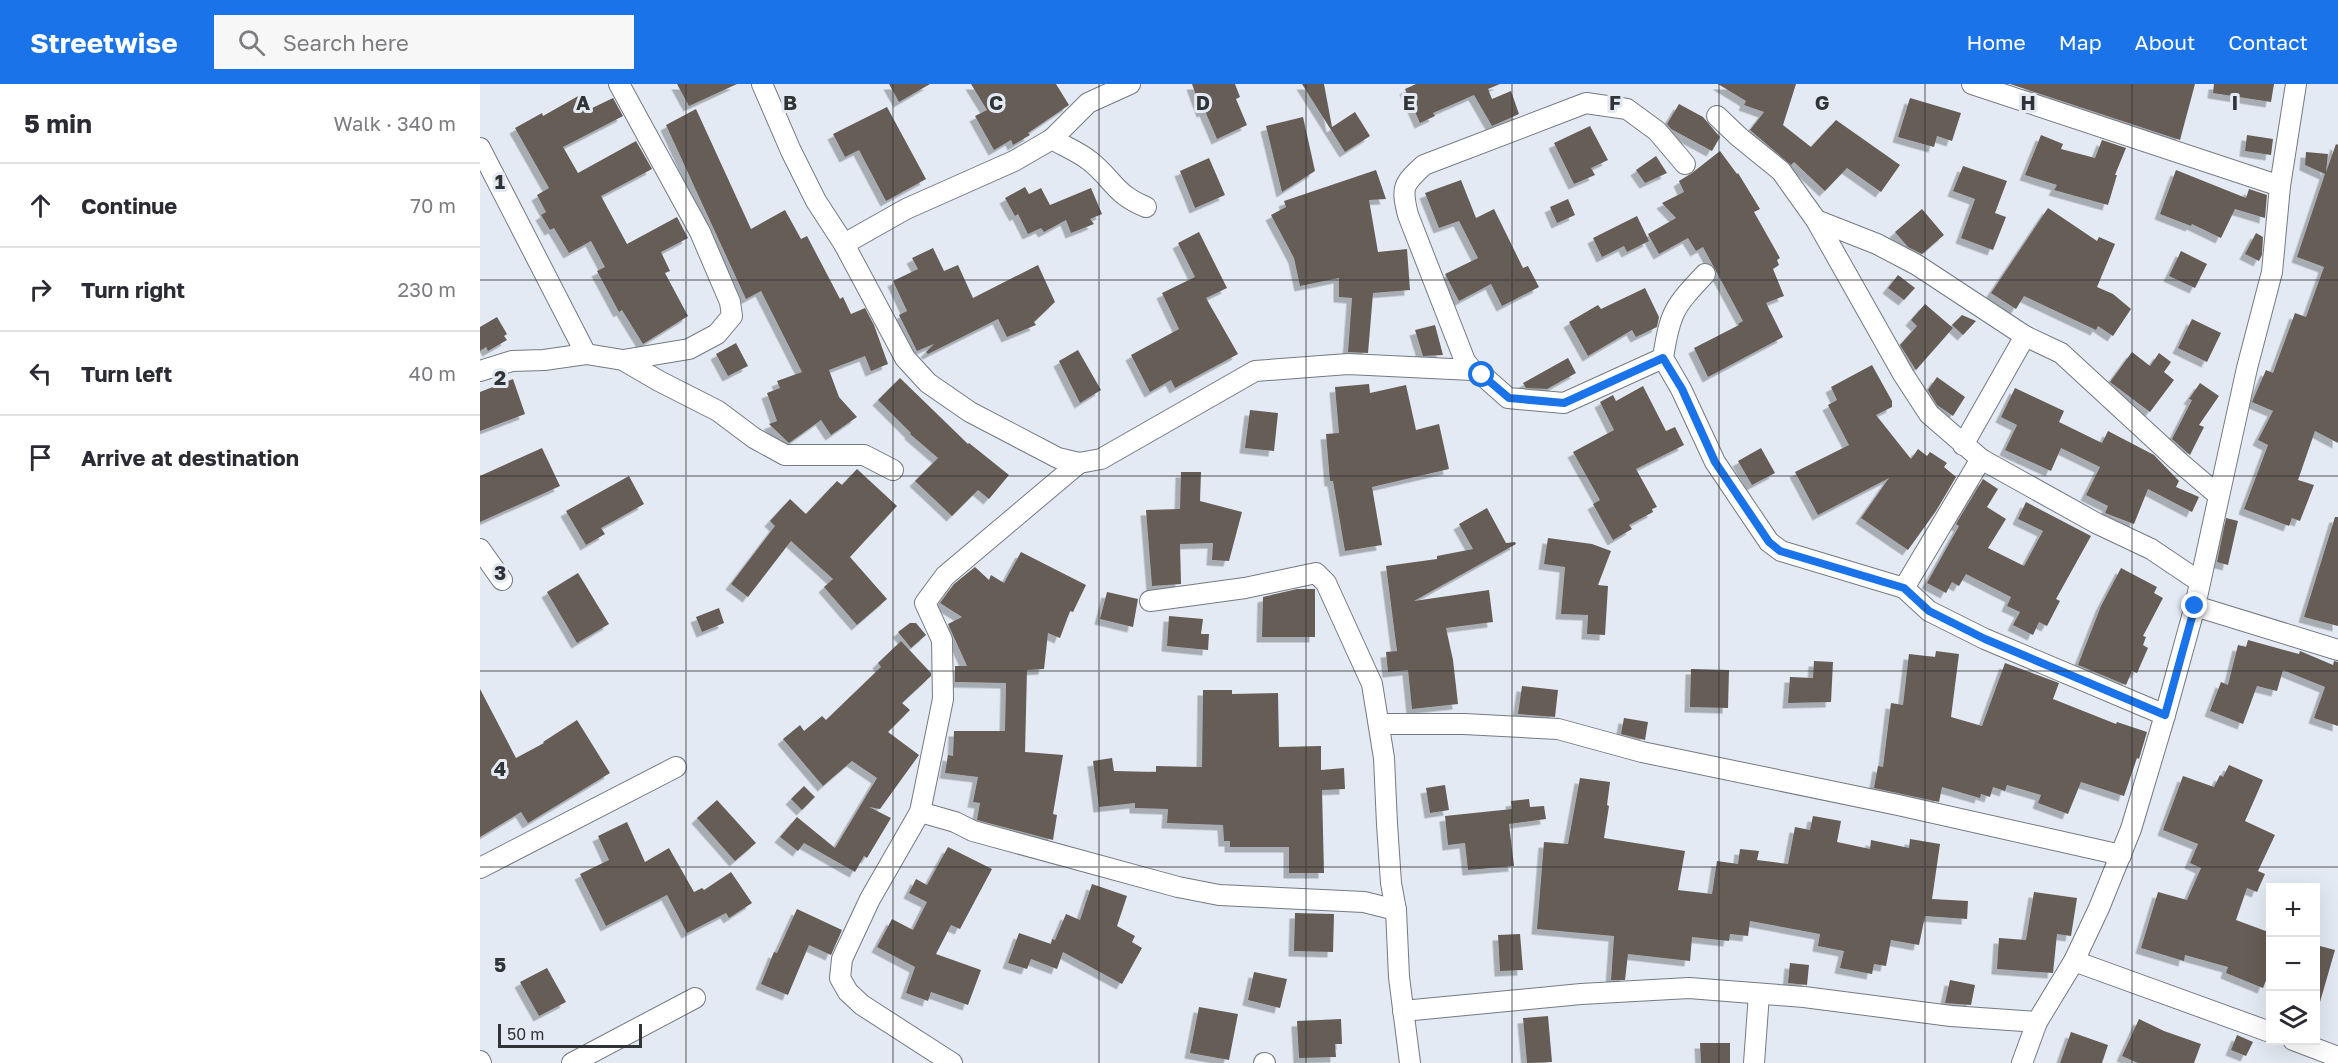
<!DOCTYPE html>
<meta charset="utf-8">
<style>
body{margin:0;font-family:"Golos Text",sans-serif;background:#f7f7f7;color:#2b2b33}
.controls{position:absolute;right:18px;bottom:18px;display:grid;overflow:hidden;border-radius:0px;box-shadow:0 6px 24px #0002}
.controls button{width:54px;height:54px;display:grid;place-items:center;padding:0;border:0;border-bottom:2px solid #e1e1e2;background:#fff;color:#2b2b33;font:30px sans-serif}
.scale{position:absolute;left:18px;bottom:15px;width:144px;box-sizing:border-box;padding-left:6px;border:3px solid #313437;border-top:0;font-size:16px;line-height:21px;white-space:nowrap;color:#313437;-webkit-text-stroke:4px #e3eaf3;paint-order:stroke}
.stop{position:absolute;width:18px;height:18px;margin:-14px;border:4px solid #1a73e8;border-radius:50%;background:#fff}
.stop.end{background:#1a73e8;border-color:#fff;box-shadow:0 2px 6px #0008}
.list{margin:0;padding:0;list-style:none}
h2{display:flex;justify-content:space-between;align-items:center;height:78px;margin:0;padding:0 24px;font-size:26px}
h2 small{font-size:20px;font-weight:400;color:#7c7c81}
.list li{display:grid;grid-template-columns:39px 1fr auto;gap:18px;align-items:center;box-sizing:border-box;height:84px;padding:0 24px;border-top:2px solid #e1e1e2}
.list b{display:block;font-size:22px;white-space:nowrap}
.list em{font-size:20px;font-style:normal;color:#7c7c81}
.icon{flex:none;width:33px;height:33px;fill:none;stroke:currentColor;stroke-width:2;stroke-linecap:round;stroke-linejoin:round}
.map{position:relative;flex:none;width:1858px;height:979px;overflow:hidden}
header{display:flex;align-items:center;gap:36px;box-sizing:border-box;height:84px;padding:0 30px;background:#1a73e8;color:#fff}
header strong{font-size:28px}
nav{display:flex;gap:33px;margin-inline-start:auto;font-size:21px}
.search{width:420px;height:54px;background:#f7f7f7;display:flex;align-items:center;gap:15px;box-sizing:border-box;padding:0 21px;border-radius:0px;color:#7c7c81;font-size:22px}
main{display:flex}
aside{flex:1;background:#fff}
.map>svg:first-child{display:block}
.building{fill:#665d57;filter:url(#shadow)}
.lines{fill:none;stroke-linecap:round;stroke-linejoin:round}
.minor-casing{stroke:#747a82;stroke-width:22}
.minor{stroke:#fff;stroke-width:20}
.route{stroke:#1a73e8;stroke-width:8}
.grid{fill:none;stroke:#313437;stroke-width:1.5;stroke-opacity:0.55}
.grid-label{font-size:20px;text-anchor:middle;font-weight:bold;fill:#313437;stroke:#e3eaf3;stroke-width:6;stroke-linejoin:round;paint-order:stroke}
</style>
<header>
<strong>Streetwise</strong>
<div class="search"><svg class="icon" aria-label="search" viewBox="0 0 24 24"><circle cx="10" cy="10" r="6"/><path d="M15 15l6 6"/></svg>Search here</div>
<nav><a>Home</a><a>Map</a><a>About</a><a>Contact</a></nav>
</header>
<main>
<aside>
<h2>5 min<small>Walk · 340 m</small></h2>
<ul class="list">
<li><svg class="icon" aria-label="ahead" viewBox="0 0 24 24"><path d="M12 20V5M6 11l6-6 6 6"/></svg><div><b>Continue</b></div><em>70 m</em></li>
<li><svg class="icon" aria-label="right" viewBox="0 0 24 24"><path d="M7 20v-9h11M14 6l5 5-5 5"/></svg><div><b>Turn right</b></div><em>230 m</em></li>
<li><svg class="icon" aria-label="left" viewBox="0 0 24 24"><path d="M17 20v-9H6M10 6l-5 5 5 5"/></svg><div><b>Turn left</b></div><em>40 m</em></li>
<li><svg class="icon" aria-label="arrive" viewBox="0 0 24 24"><path d="M6 21V4h12l-3 4 3 4H6"/></svg><div><b>Arrive at destination</b></div></li>
</ul>
</aside>
<div class="map">
<svg width="1858" height="979" viewBox="0 0 1858 979">
<defs>
<filter id="shadow"><feDropShadow dx="-5.5" dy="5.5" stdDeviation="0" flood-color="#0004"/></filter>
</defs>
<rect width="100%" height="100%" fill="#e3eaf3"/>
<!-- building -->
<g class="building">
<polygon points="197,0 257,0 209,22"/>
<polygon points="409,0 450,0 419,18"/>
<polygon points="491,0 576,0 589,21 548,49 550,51 533,61 531,56 514,66 495,32 507,26"/>
<polygon points="712,0 755,0 760,13 756,15 767,41 737,55 725,27 722,28"/>
<polygon points="822,0 844,0 852,43 875,28 890,52 865,68"/>
<polygon points="936,0 1020,0 1008,5 1012,15 1031,7 1039,30 1012,42 994,11 953,29 955,32 940,39 925,5"/>
<polygon points="1238,0 1316,0 1303,41 1331,63 1356,36 1420,81 1401,108 1367,84 1345,107 1314,78 1311,81 1270,46 1284,28 1264,21 1266,17"/>
<polygon points="1530,0 1715,0 1700,56"/>
<polygon points="1734,0 1794,0 1791,18 1733,9"/>
<polygon points="100,11 108,26 133,14 143,32 83,63 98,89 156,57 172,85 121,112 147,160 197,133 208,154 181,168 190,187 185,189 208,232 163,260 142,226 139,228 117,187 125,183 111,157 89,169 74,144 70,146 61,131 66,128 57,111 69,104 35,44 62,29 63,32"/>
<polygon points="1430,14 1481,29 1472,57 1457,52 1454,63 1418,53"/>
<polygon points="1199,20 1223,33 1240,53 1232,67 1191,45 1187,40"/>
<polygon points="407,23 446,95 406,117 379,66 365,73 353,50"/>
<polygon points="216,25 271,145 305,126 321,155 327,152 360,215 363,213 371,230 385,224 394,241 408,280 391,287 385,272 349,286 359,313 377,333 351,351 341,336 309,359 289,340 297,337 287,309 300,304 297,297 322,288 281,207 266,215 186,41"/>
<polygon points="823,33 835,87 802,108 786,42"/>
<polygon points="1110,42 1128,76 1111,84 1115,91 1094,100 1074,59"/>
<polygon points="1561,51 1583,60 1581,65 1615,74 1622,56 1646,64 1635,91 1637,91 1628,121 1574,106 1577,101 1545,91"/>
<polygon points="1767,51 1793,55 1791,71 1765,67"/>
<polygon points="1856,60 1858,61 1858,359 1835,347 1818,396 1834,401 1820,437 1812,434 1809,442 1764,425 1788,361 1778,356 1793,327 1772,318 1786,286 1793,289 1815,229 1826,233 1844,183 1817,173 1845,90 1825,81 1826,68 1848,70 1846,88"/>
<polygon points="1240,67 1257,90 1258,89 1280,125 1274,128 1300,174 1297,176 1299,181 1293,185 1304,212 1286,219 1303,253 1228,293 1214,264 1259,241 1258,240 1263,237 1223,163 1216,167 1208,154 1179,170 1168,150 1196,134 1182,119 1204,108 1199,97 1212,89"/>
<polygon points="1176,72 1187,89 1165,99 1156,86"/>
<polygon points="729,74 745,111 715,124 700,87"/>
<polygon points="1483,82 1527,97 1515,129 1526,133 1513,166 1481,154 1495,115 1473,107"/>
<polygon points="896,86 906,115 889,116 898,168 927,165 930,206 893,209 888,269 868,268 872,214 859,213 859,194 820,202 814,174 791,131 806,123 804,117"/>
<polygon points="1696,86 1766,114 1769,105 1787,111 1785,134 1755,125 1741,154 1712,140 1711,142 1680,130"/>
<polygon points="981,96 996,134 1014,125 1043,184 1048,182 1059,203 1022,222 1011,200 979,217 965,190 998,174 979,137 959,144 945,109"/>
<polygon points="545,103 549,110 561,104 570,121 611,104 622,130 610,135 614,140 591,149 586,136 564,148 561,144 548,150 538,130 535,132 525,114"/>
<polygon points="1088,115 1095,131 1077,139 1070,123"/>
<polygon points="1568,124 1617,157 1619,153 1635,160 1617,203 1633,210 1651,225 1633,252 1618,242 1616,246 1544,212 1536,225 1511,209"/>
<polygon points="1442,125 1464,151 1442,170 1428,163 1415,148"/>
<polygon points="1157,132 1169,157 1147,168 1144,162 1122,173 1113,154"/>
<polygon points="719,148 747,204 726,214 758,270 695,304 691,296 670,308 651,271 699,245 682,209 715,193 698,159"/>
<polygon points="1776,149 1783,153 1782,171 1779,177 1765,170"/>
<polygon points="453,164 464,187 478,181 493,214 558,181 575,218 554,238 556,241 527,253 518,235 448,270 446,268 454,260 437,267 419,231 427,227 413,197 438,185 432,174"/>
<polygon points="1701,167 1727,180 1715,204 1689,192"/>
<polygon points="1418,191 1435,204 1424,216 1408,204"/>
<polygon points="1165,204 1179,233 1177,243 1156,253 1152,246 1108,272 1089,238 1118,221 1121,225"/>
<polygon points="1445,220 1473,244 1436,286 1420,261 1437,242 1431,236"/>
<polygon points="1482,231 1496,237 1483,251 1472,241"/>
<polygon points="17,233 27,250 24,252 27,256 8,267 6,263 0,267 0,243"/>
<polygon points="1712,235 1741,249 1727,278 1698,264"/>
<polygon points="955,241 963,271 943,272 935,246"/>
<polygon points="256,259 268,282 248,292 236,270"/>
<polygon points="598,266 621,306 600,319 579,277"/>
<polygon points="1652,268 1670,282 1679,269 1691,278 1684,288 1694,296 1670,328 1630,298"/>
<polygon points="1088,274 1096,289 1067,305 1046,304 1043,299"/>
<polygon points="1392,281 1412,317 1412,323 1396,331 1431,375 1438,365 1447,372 1450,368 1467,379 1464,383 1476,393 1456,427 1428,466 1381,434 1409,394 1338,431 1315,388 1369,361 1348,321 1357,316 1351,303"/>
<polygon points="1457,293 1485,313 1473,332 1457,321 1448,306"/>
<polygon points="420,294 488,360 489,359 529,391 509,415 498,406 472,432 435,397 458,374 430,350 431,349 398,316"/>
<polygon points="33,295 45,330 0,347 0,308"/>
<polygon points="1720,299 1739,312 1719,341 1724,343 1710,371 1692,355 1712,316 1709,315"/>
<polygon points="889,300 890,309 926,301 936,346 959,340 969,385 892,403 902,461 865,467 853,397 850,397 846,350 859,349 855,303"/>
<polygon points="1163,302 1186,347 1195,343 1204,361 1156,385 1177,423 1172,425 1173,428 1149,441 1152,445 1133,456 1113,420 1120,416 1093,368 1134,346 1120,318 1133,311 1136,317"/>
<polygon points="1535,304 1584,327 1579,338 1622,359 1628,347 1674,371 1699,397 1696,403 1719,413 1712,428 1668,405 1654,440 1625,429 1628,422 1606,411 1620,383 1581,364 1571,387 1525,366 1537,341 1521,333"/>
<polygon points="770,326 798,329 794,367 765,364"/>
<polygon points="62,364 80,402 0,438 0,392"/>
<polygon points="1281,364 1295,389 1272,401 1258,377"/>
<polygon points="377,385 417,422 370,473 407,515 377,541 344,503 353,495 311,457 268,513 251,500 295,442 290,437 310,415 326,430 357,397 362,401"/>
<polygon points="701,388 721,388 720,417 762,428 749,477 732,476 733,459 700,460 701,500 672,502 666,426 700,425"/>
<polygon points="149,392 164,420 121,444 125,450 106,461 86,427"/>
<polygon points="1503,395 1518,405 1507,423 1526,435 1508,464 1544,482 1563,447 1538,435 1546,418 1611,452 1576,515 1580,517 1567,542 1559,538 1553,551 1533,541 1540,528 1527,522 1531,513 1486,490 1479,502 1472,498 1466,509 1447,499 1479,442 1476,440"/>
<polygon points="1007,424 1026,459 1035,458 1036,460 934,517 1009,506 1013,538 966,544 973,576 978,620 932,625 928,586 908,588 906,568 917,567 906,482 957,475 957,472 993,465 979,440"/>
<polygon points="1855,433 1858,433 1858,542 1824,533"/>
<polygon points="1746,434 1758,437 1748,481 1737,478"/>
<polygon points="1068,454 1112,460 1131,467 1118,501 1128,502 1125,551 1107,550 1108,531 1081,530 1085,483 1064,480"/>
<polygon points="541,468 606,501 593,528 590,527 580,554 568,549 564,585 547,586 545,668 583,671 573,730 577,731 573,756 497,736 500,719 493,718 498,693 465,689 468,671 473,672 474,647 525,647 526,599 475,598 475,582 487,582 468,540 482,533 460,519 474,500 495,483 509,496 511,491 524,499"/>
<polygon points="1641,484 1677,503 1674,509 1683,514 1663,552 1666,553 1663,561 1668,564 1657,589 1652,587 1646,601 1598,581 1621,522"/>
<polygon points="98,489 129,540 97,559 67,508"/>
<polygon points="817,505 835,505 835,553 782,553 783,513"/>
<polygon points="627,508 658,515 653,543 620,535"/>
<polygon points="239,524 244,539 222,548 216,533"/>
<polygon points="689,532 723,535 721,550 729,550 728,566 687,562"/>
<polygon points="430,539 436,539 446,551 431,564 418,548"/>
<polygon points="1768,556 1819,570 1820,567 1853,581 1854,577 1858,578 1858,642 1834,634 1845,603 1803,586 1797,607 1777,602 1763,640 1730,627 1741,598 1748,601 1758,561 1766,563"/>
<polygon points="421,557 451,589 451,592 422,619 430,626 408,648 439,671 400,725 389,723 411,734 387,774 384,772 375,788 324,759 318,767 300,753 317,733 355,764 397,694 372,677 343,702 303,655 320,641 324,647 342,632 346,636 401,583 398,579"/>
<polygon points="1456,567 1479,570 1471,633 1502,642 1525,579 1579,599 1573,615 1636,640 1637,638 1667,648 1659,675 1657,674 1644,712 1601,698 1588,730 1558,719 1561,711 1527,701 1525,707 1513,703 1510,713 1501,710 1500,714 1462,703 1459,718 1394,704 1398,682 1403,683 1411,619 1423,621 1429,570 1455,573"/>
<polygon points="1334,577 1353,578 1351,618 1308,619 1310,593 1333,594"/>
<polygon points="1211,585 1249,586 1248,624 1210,623"/>
<polygon points="1042,602 1078,606 1075,633 1038,630"/>
<polygon points="0,605 36,674 64,659 63,658 97,636 130,689 48,739 41,728 0,753"/>
<polygon points="723,606 752,606 752,610 798,609 799,663 841,662 841,686 864,684 865,705 842,706 844,789 809,789 809,763 750,763 750,757 744,757 743,741 687,739 688,725 655,724 655,719 619,723 613,677 632,674 634,687 676,688 676,682 722,683"/>
<polygon points="1144,634 1168,638 1165,656 1141,650"/>
<polygon points="1749,681 1783,696 1765,737 1795,751 1778,787 1785,790 1777,808 1767,804 1756,836 1791,849 1791,884 1783,904 1746,889 1748,883 1705,871 1704,877 1661,864 1678,808 1707,816 1721,784 1710,779 1718,760 1683,746 1703,692 1734,703 1740,691 1743,693"/>
<polygon points="1100,694 1130,698 1127,721 1129,722 1124,754 1205,767 1198,806 1232,810 1237,777 1258,780 1260,765 1279,767 1277,776 1308,780 1315,743 1330,746 1333,732 1361,737 1357,758 1390,765 1391,756 1429,764 1430,755 1460,760 1452,815 1488,817 1487,835 1445,832 1439,861 1411,856 1406,882 1394,880 1392,890 1360,884 1364,867 1338,862 1340,850 1270,837 1268,852 1250,850 1249,857 1212,853 1210,877 1148,870 1145,896 1131,896 1134,852 1057,845 1064,758 1088,760"/>
<polygon points="965,701 969,726 950,729 946,704"/>
<polygon points="324,702 335,713 322,726 311,715"/>
<polygon points="1049,715 1050,723 1064,722 1066,735 1029,740 1034,782 988,786 985,759 968,761 965,732 1032,725 1031,717"/>
<polygon points="237,716 276,759 255,777 217,734"/>
<polygon points="147,738 165,778 189,764 214,808 222,804 224,806 251,788 272,819 249,834 246,829 207,849 187,811 126,842 100,790 129,776 118,752"/>
<polygon points="468,763 512,785 480,845 471,841 456,870 501,886 488,921 451,908 448,917 426,909 435,883 397,863 412,835 433,846 447,818 429,809 436,795 447,801"/>
<polygon points="612,800 647,812 637,842 655,852 652,858 662,864 642,900 583,868 577,885 551,875 547,885 528,879 539,849 571,860 572,855 575,856 586,830 600,836"/>
<polygon points="1554,808 1597,814 1591,852 1577,850 1573,889 1517,885 1519,854 1546,856"/>
<polygon points="317,825 362,846 351,871 329,861 308,911 281,900 294,868 297,869"/>
<polygon points="815,829 854,830 853,868 814,867"/>
<polygon points="1040,850 1043,886 1020,887 1018,851"/>
<polygon points="1840,862 1855,866 1840,918 1836,917 1836,878"/>
<polygon points="1310,879 1329,881 1327,901 1308,899"/>
<polygon points="67,884 86,918 59,932 40,898"/>
<polygon points="774,888 807,895 800,924 768,916"/>
<polygon points="1470,896 1495,901 1491,921 1465,919"/>
<polygon points="719,923 758,930 749,976 710,969"/>
<polygon points="1068,932 1072,978 1047,979 1043,934"/>
<polygon points="861,935 862,960 855,960 856,973 819,974 817,937"/>
<polygon points="1659,935 1684,947 1721,960 1714,979 1658,979 1642,972"/>
<polygon points="1591,948 1628,961 1622,979 1580,979"/>
<polygon points="1757,951 1773,958 1766,972 1751,966"/>
<polygon points="1220,959 1250,959 1250,979 1221,979"/>
</g>
<g class="lines">
<!-- minor casing -->
<g class="minor-casing">
<g id="minor">
<polyline points="282,0 311,67 336,117 364,160 425,274 448,299 490,328 578,374 599,379 621,375 775,287 868,280 992,286 1002,291 1028,314 1084,319 1183,274"/>
<polyline points="1492,0 1800,102"/>
<polyline points="1237,32 1259,53 1301,87 1336,136 1423,290 1449,330 1501,375 1616,439 1671,465 1720,498"/>
<path d="M572,55C584,62 599,68 610,77C633,95 634,110 666,123"/>
<polyline points="0,64 106,270"/>
<polyline points="1336,136 1397,160 1437,181 1545,252 1581,269 1697,376 1738,411"/>
<polyline points="364,160 426,125 534,77 572,55 608,19 650,0"/>
<path d="M1225,190C1194,223 1190,228 1183,274L1201,305L1235,378L1289,458L1301,467L1424,504L1449,527L1505,555L1685,631"/>
<polyline points="143,276 179,297 238,327 274,354 305,371 384,371 413,386"/>
<path d="M992,286L985,277L928,131C921,103 923,100 944,81L1106,19L1147,25L1177,47L1205,80"/>
<polyline points="0,287 32,277 64,276 106,270 143,276 209,265 237,250 252,232 250,218 220,148 139,0"/>
<polyline points="1483,361 1545,252"/>
<polyline points="0,465 22,496"/>
<polyline points="1424,504 1501,375"/>
<polyline points="670,517 765,504 836,489 846,499 892,600 904,674 907,740 911,799 916,826 919,893 930,979"/>
<polyline points="1715,522 1858,566"/>
<polyline points="899,640 984,640 1078,645 1162,668 1418,721 1641,771"/>
<polyline points="440,728 475,738 493,747 698,803 739,811 884,818 916,826"/>
<polyline points="0,784 196,683"/>
<polyline points="1594,877 1790,948"/>
<polyline points="923,927 1101,910 1209,904 1324,913 1471,932 1557,938"/>
<polyline points="1813,956 1858,973"/>
<polyline points="0,977 1,979"/>
<polyline points="92,979 215,914"/>
<polyline points="472,979 382,921 368,908 360,894 362,875 390,815 440,728 463,615 462,556 445,519 465,492 599,379"/>
<polyline points="784,979 785,979"/>
<polyline points="1274,979 1279,910"/>
<polyline points="1542,979 1557,938 1594,877 1619,824 1651,745 1685,631 1715,522 1767,284 1792,188 1800,102 1816,0"/>
</g>
</g>
<!-- minor -->
<use href="#minor" class="minor"/>
</g>
<g class="lines">
<!-- route -->
<polyline class="route" points="1002,291 1029,314 1084,319 1183,274 1202,305 1235,378 1289,458 1300,467 1424,504 1449,527 1505,555 1685,631 1715,522"/>
</g>
<!-- grid -->
<path class="grid" d="M206,0V979M413,0V979M619,0V979M826,0V979M1032,0V979M1239,0V979M1445,0V979M1652,0V979M0,196H1858M0,392H1858M0,587H1858M0,783H1858"/>
<g class="grid-label">
<text x="103" y="26">A</text>
<text x="310" y="26">B</text>
<text x="516" y="26">C</text>
<text x="723" y="26">D</text>
<text x="929" y="26">E</text>
<text x="1135" y="26">F</text>
<text x="1342" y="26">G</text>
<text x="1548" y="26">H</text>
<text x="1755" y="26">I</text>
<text x="20" y="105">1</text>
<text x="20" y="301">2</text>
<text x="20" y="496">3</text>
<text x="20" y="692">4</text>
<text x="20" y="888">5</text>
</g>
</svg>
<div class="controls">
<button>+</button>
<button>−</button>
<button><svg class="icon" aria-label="layers" viewBox="0 0 24 24"><path d="M12 4l9 5-9 5-9-5zM3 14l9 5 9-5"/></svg></button>
</div>
<div class="scale">50 m</div>
<div class="stop" style="left:1002px;top:291px"></div>
<div class="stop end" style="left:1715px;top:522px"></div>
</div>
</main>
